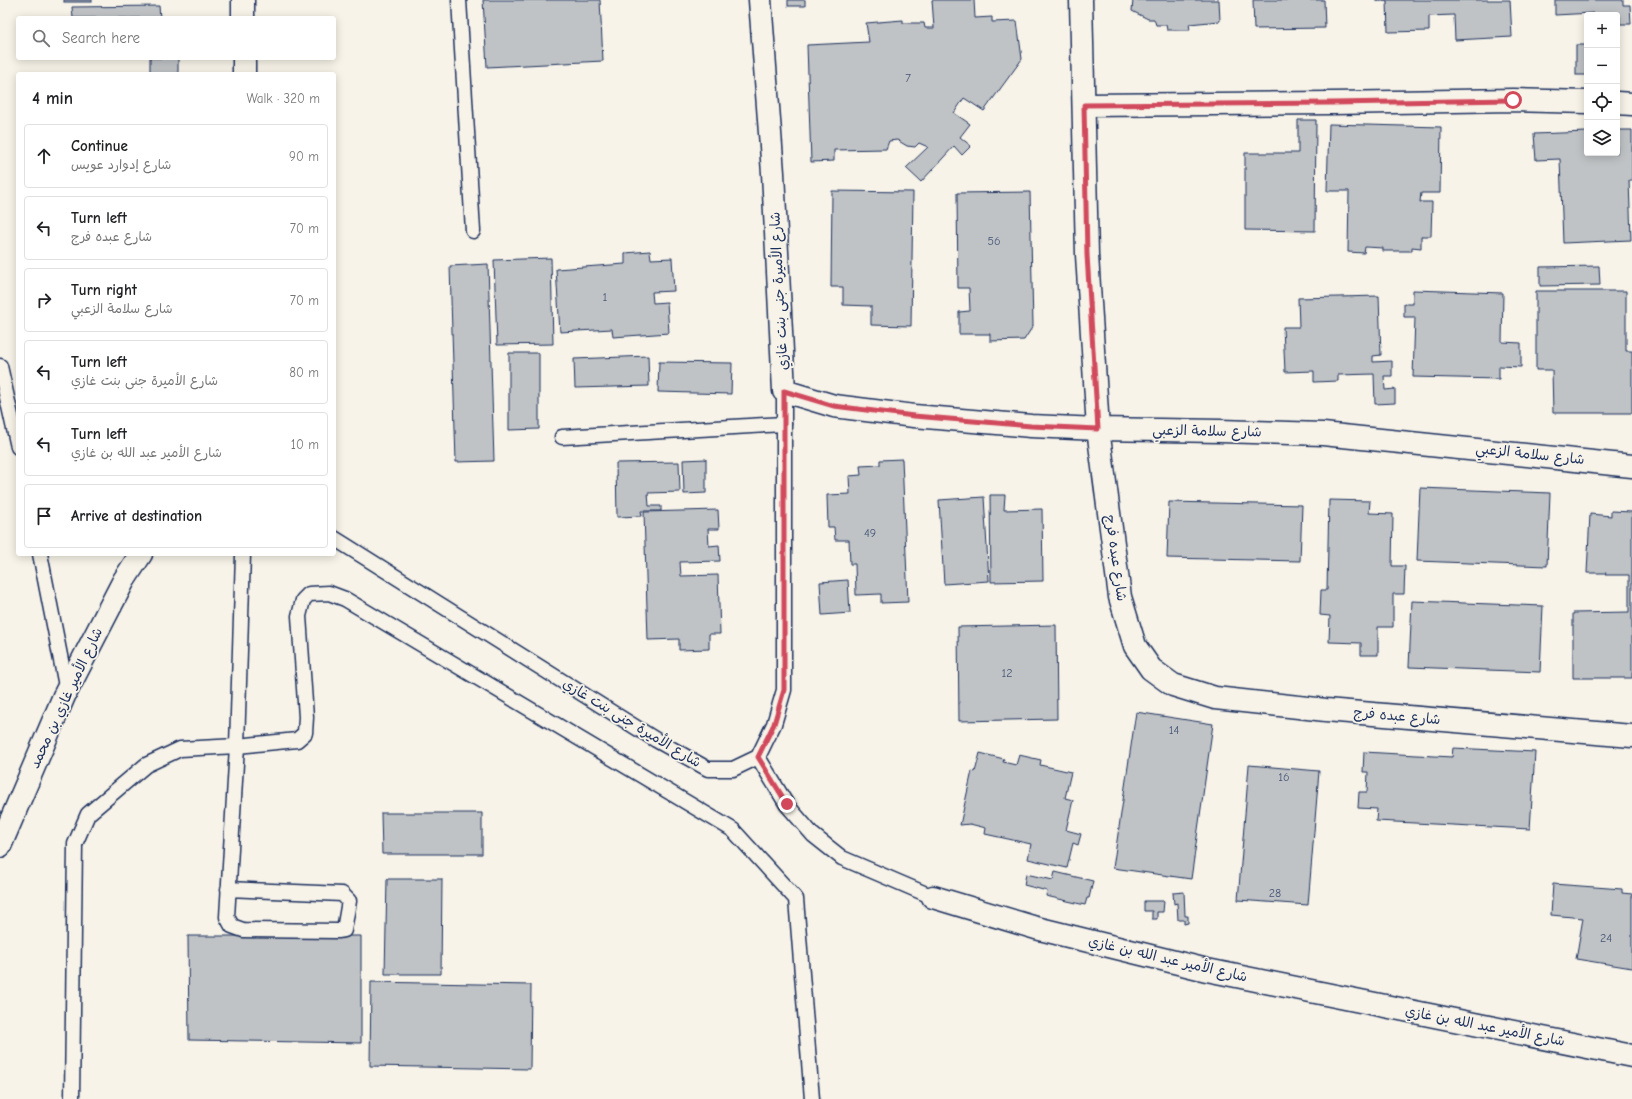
<!DOCTYPE html>
<meta charset="utf-8">
<style>
body{margin:0;font-family:"Comic Neue","Playpen Sans Arabic",sans-serif;background:#f6f6f6;color:#202124}
.controls{position:absolute;right:12px;top:12px;display:grid;overflow:hidden;border-radius:4px;box-shadow:0 2px 10px #0003}
.controls button{width:36px;height:36px;display:grid;place-items:center;padding:0;border:0;border-bottom:1px solid #e0e0e0;background:#fff;color:#202124;font:20px sans-serif}
.stop{position:absolute;width:12px;height:12px;margin:-9px;border:3px solid #d1495b;border-radius:50%;background:#fff}
.stop.end{background:#d1495b;border-color:#fff;box-shadow:0 1px 4px #0008}
.list{margin:0;padding:0;list-style:none}
h2{display:flex;justify-content:space-between;align-items:center;height:52px;margin:0;padding:0 16px;font-size:17px}
h2 small{font-size:13px;font-weight:400;color:#757577}
.list li{display:grid;grid-template-columns:26px 1fr auto;gap:12px;align-items:center;box-sizing:border-box;height:64px;margin:0 8px 8px;padding:0 8px;border:1px solid #e0e0e0;border-radius:4px}
.list b{display:block;font-size:15px;white-space:nowrap}
.list p{margin:0;font-size:13px;white-space:nowrap;color:#757577}
.list em{font-size:13px;font-style:normal;color:#757577}
.icon{flex:none;width:22px;height:22px;fill:none;stroke:currentColor;stroke-width:2;stroke-linecap:round;stroke-linejoin:round}
.map{position:relative;flex:none;width:1632px;height:1099px;overflow:hidden}
.search{position:absolute;background:#fff;box-shadow:0 2px 10px #0003;left:16px;top:16px;width:320px;height:44px;display:flex;align-items:center;gap:10px;box-sizing:border-box;padding:0 14px;border-radius:4px;color:#757577;font-size:15px}
.panel{position:absolute;background:#fff;box-shadow:0 2px 10px #0003;left:16px;top:72px;width:320px;height:484px;border-radius:4px}
.map>svg:first-child{display:block}
.building{fill:#c0c3c5;stroke:#1b2f5e}
.lines{fill:none;stroke-linecap:round;stroke-linejoin:round}
.lane-casing{stroke:#1b2f5e;stroke-width:17}
.street-casing{stroke:#1b2f5e;stroke-width:25}
.lane{stroke:#f7f3e8;stroke-width:14}
.street{stroke:#f7f3e8;stroke-width:22}
.route{stroke:#d1495b;stroke-width:5}
.labels{text-anchor:middle;dominant-baseline:central;stroke-width:3.5;stroke-linejoin:round;paint-order:stroke}
.number-label{font-size:12px;fill:#445478}
.street-label{font-size:14px;fill:#1b2f5e;stroke:#f7f3e8}
</style>
<div class="map">
<svg width="1632" height="1099" viewBox="0 0 1632 1099">
<rect width="100%" height="100%" fill="#f7f3e8"/>
<filter id="ink" filterUnits="userSpaceOnUse"><feTurbulence type="fractalNoise" baseFrequency=".025" numOctaves="2"/><feDisplacementMap in="SourceGraphic" scale="8" xChannelSelector="R" yChannelSelector="G"/><feConvolveMatrix kernelMatrix="1 2 1 2 8 2 1 2 1" color-interpolation-filters="sRGB"/></filter>
<g filter="url(#ink)">
<!-- building -->
<g class="building">
<rect x="64" y="0" width="28" height="2"/>
<polygon points="483,0 600,0 603,61 487,67"/>
<rect x="788" y="0" width="17" height="6"/>
<polygon points="932,0 974,0 975,18 992,17 992,22 1017,21 1022,59 984,111 964,98 954,113 970,124 960,137 971,146 962,155 954,146 921,182 906,168 928,147 919,143 915,147 907,146 897,140 889,141 886,149 834,150 834,161 811,162 807,45 869,42 866,23 903,20 903,23 924,23 925,28 934,28"/>
<polygon points="1133,0 1219,0 1220,21 1189,24 1190,30 1167,30 1166,25 1156,25 1154,19 1148,19 1132,11"/>
<polygon points="1253,0 1324,0 1325,28 1254,29"/>
<polygon points="1376,0 1510,0 1512,37 1455,40 1454,15 1429,16 1429,31 1388,32 1387,1 1376,1"/>
<polygon points="1555,0 1623,0 1623,5 1630,5 1631,24 1620,24 1620,16 1617,17 1617,15 1594,15 1593,13 1555,15"/>
<polygon points="159,6 160,18 73,18 72,7"/>
<rect x="1576" y="45" width="11" height="30"/>
<rect x="150" y="58" width="28" height="16"/>
<polygon points="1298,120 1316,120 1315,231 1245,230 1245,153 1298,153"/>
<polygon points="1329,124 1441,127 1440,193 1421,193 1420,202 1432,202 1431,236 1421,236 1421,248 1412,247 1412,251 1383,251 1383,248 1365,247 1364,253 1348,252 1349,191 1327,191"/>
<polygon points="1617,130 1632,130 1632,180 1629,180 1631,240 1563,243 1560,159 1536,160 1534,134 1587,132 1587,153 1617,153"/>
<polygon points="832,191 913,192 911,326 871,325 871,306 843,305 843,287 831,287"/>
<polygon points="1030,192 1033,326 1024,340 990,341 990,334 959,334 959,312 970,311 969,288 958,288 957,193"/>
<polygon points="650,251 651,259 672,258 674,291 652,292 653,303 667,302 669,333 613,337 612,329 560,332 556,269 625,264 625,253"/>
<polygon points="551,258 553,344 497,345 494,260"/>
<polygon points="488,264 494,461 456,462 450,266"/>
<polygon points="1599,266 1600,285 1540,286 1540,267"/>
<polygon points="1413,290 1503,293 1502,342 1521,343 1521,367 1499,366 1499,379 1413,377 1415,317 1404,317 1404,304 1413,304"/>
<polygon points="1536,291 1626,291 1626,351 1632,351 1632,413 1553,413 1552,370 1536,370"/>
<polygon points="1379,296 1381,355 1373,356 1373,362 1392,361 1392,376 1384,376 1385,390 1395,389 1395,403 1375,404 1374,374 1338,375 1338,381 1314,382 1314,371 1285,372 1283,327 1299,327 1298,298"/>
<polygon points="509,353 539,353 539,429 509,430"/>
<polygon points="648,356 649,386 575,388 574,359"/>
<polygon points="659,362 732,363 731,394 658,392"/>
<polygon points="706,459 706,493 684,494 683,460"/>
<polygon points="902,459 908,602 881,603 881,594 856,595 855,564 850,564 849,540 835,540 834,527 828,527 827,495 850,494 849,476 861,475 860,466 880,465 880,460"/>
<polygon points="679,462 680,492 648,493 649,506 661,506 661,511 641,511 642,516 617,517 616,463"/>
<polygon points="1420,488 1550,493 1547,566 1417,561"/>
<polygon points="990,495 1005,495 1004,510 1042,509 1043,581 991,582"/>
<polygon points="984,497 989,581 944,584 939,500"/>
<polygon points="1329,500 1370,501 1369,513 1393,514 1392,566 1405,566 1404,594 1393,594 1393,627 1378,627 1378,655 1361,655 1361,643 1329,642 1330,616 1320,615 1321,590 1327,590"/>
<polygon points="1169,502 1302,505 1300,561 1167,558"/>
<polygon points="718,510 719,529 708,529 709,546 719,545 720,561 680,562 681,576 718,575 720,634 709,634 709,649 679,650 679,639 648,640 644,512"/>
<polygon points="1611,511 1632,512 1632,678 1573,678 1573,613 1629,612 1629,575 1605,575 1606,573 1587,573 1590,514 1611,516"/>
<polygon points="848,580 850,613 822,615 820,582"/>
<polygon points="1412,601 1543,606 1540,672 1409,667"/>
<polygon points="1056,625 1057,719 959,721 958,627"/>
<polygon points="1136,712 1213,724 1191,879 1113,868"/>
<polygon points="1453,748 1535,752 1530,829 1376,821 1377,809 1358,808 1359,792 1367,792 1368,772 1363,772 1364,752 1452,757"/>
<polygon points="980,753 1004,759 1003,762 1016,765 1019,755 1041,760 1040,765 1071,772 1065,798 1073,800 1066,830 1081,834 1078,845 1073,843 1067,868 1028,859 1031,844 985,834 986,828 970,824 960,825 972,771 975,772"/>
<polygon points="1249,765 1319,771 1308,905 1238,900"/>
<polygon points="381,813 482,813 482,854 382,854"/>
<polygon points="1055,872 1093,881 1089,898 1087,898 1085,905 1046,896 1047,891 1024,885 1026,874 1053,880"/>
<polygon points="387,879 442,879 441,974 385,974"/>
<polygon points="1553,884 1622,889 1622,893 1632,894 1632,968 1576,959 1583,918 1551,915"/>
<polygon points="1184,892 1185,916 1188,916 1188,923 1184,924 1184,920 1178,920 1177,903 1174,904 1173,893"/>
<polygon points="1144,901 1164,901 1163,912 1157,912 1157,919 1152,919 1152,911 1144,911"/>
<polygon points="188,936 361,936 361,1043 189,1040"/>
<polygon points="371,982 531,985 530,1069 370,1066"/>
</g>
<g class="lines">
<!-- lane casing -->
<g class="lane-casing">
<g id="lane">
<polyline points="459,0 473,231"/>
<polyline points="0,366 18,447"/>
<polyline points="562,437 784,424"/>
<polyline points="334,538 656,740 708,769 733,769 758,757 774,724 784,690 784,391"/>
<polyline points="40,554 67,691"/>
<polyline points="758,757 787,805 813,835 842,858 933,897"/>
<polyline points="228,889 342,894 349,901 344,930 338,931 243,930 232,926 227,917 237,746 243,554"/>
<polyline points="72,1099 75,844 88,814 146,765 180,749 237,746 297,740 305,733 306,717 299,616 303,600 309,594 329,593 345,599 733,830 796,899 812,1099"/>
</g>
</g>
<!-- street casing -->
<g class="street-casing">
<g id="street">
<polyline points="243,0 243,18"/>
<polyline points="760,0 773,173 784,391 834,406 914,416 1031,426 1098,429 1220,431 1323,434 1632,466"/>
<polyline points="1081,0 1087,255 1098,429 1120,597 1135,646 1151,669 1173,685 1215,698 1326,710 1632,736"/>
<polyline points="244,58 244,74"/>
<polyline points="1617,103 1632,104"/>
<polyline points="1084,105 1333,103 1513,100 1587,102"/>
<polyline points="0,846 64,696 124,580 141,554"/>
<polyline points="933,897 1036,928 1207,970 1632,1056"/>
</g>
</g>
<!-- lane -->
<use href="#lane" class="lane"/>
<!-- street -->
<use href="#street" class="street"/>
</g>
</g>
<g class="lines" filter="url(#ink)">
<!-- route -->
<polyline class="route" points="787,804 758,757 774,724 784,690 784,391 834,406 914,416 1031,426 1098,429 1087,255 1084,105 1333,103 1513,100"/>
</g>
<g class="labels">
<!-- number labels -->
<g class="number-label">
<text x="908" y="78">7</text>
<text x="994" y="241">56</text>
<text x="605" y="297">1</text>
<text x="870" y="533">49</text>
<text x="1007" y="673">12</text>
<text x="1174" y="730">14</text>
<text x="1284" y="777">16</text>
<text x="1275" y="893">28</text>
<text x="1606" y="938">24</text>
</g>
<!-- street labels -->
<g class="street-label">
<text transform="translate(779 291) rotate(-93)">شارع الأميرة جنى بنت غازي</text>
<text transform="translate(1207 431) rotate(1)">شارع سلامة الزعبي</text>
<text transform="translate(1530 454) rotate(6)">شارع سلامة الزعبي</text>
<text transform="translate(1116 558) rotate(82)">شارع عبده فرج</text>
<text transform="translate(66 698) rotate(-65)">شارع الأمير غازي بن محمد</text>
<text transform="translate(1397 716) rotate(5)">شارع عبده فرج</text>
<text transform="translate(632 723) rotate(31)">شارع الأميرة جنى بنت غازي</text>
<text transform="translate(1168 959) rotate(13)">شارع الأمير عبد الله بن غازي</text>
<text transform="translate(1485 1026) rotate(11)">شارع الأمير عبد الله بن غازي</text>
</g>
</g>
</svg>
<div class="controls">
<button>+</button>
<button>−</button>
<button><svg class="icon" aria-label="locate" viewBox="0 0 24 24"><circle cx="12" cy="12" r="6"/><path d="M12 2v4M12 18v4M2 12h4M18 12h4"/></svg></button>
<button><svg class="icon" aria-label="layers" viewBox="0 0 24 24"><path d="M12 4l9 5-9 5-9-5zM3 14l9 5 9-5"/></svg></button>
</div>
<div class="stop" style="left:1513px;top:100px"></div>
<div class="stop end" style="left:787px;top:804px"></div>
<div class="search"><svg class="icon" aria-label="search" viewBox="0 0 24 24"><circle cx="10" cy="10" r="6"/><path d="M15 15l6 6"/></svg>Search here</div>
<section class="panel">
<h2>4 min<small>Walk · 320 m</small></h2>
<ul class="list">
<li><svg class="icon" aria-label="ahead" viewBox="0 0 24 24"><path d="M12 20V5M6 11l6-6 6 6"/></svg><div><b>Continue</b><p>شارع إدوارد عويس</p></div><em>90 m</em></li>
<li><svg class="icon" aria-label="left" viewBox="0 0 24 24"><path d="M17 20v-9H6M10 6l-5 5 5 5"/></svg><div><b>Turn left</b><p>شارع عبده فرج</p></div><em>70 m</em></li>
<li><svg class="icon" aria-label="right" viewBox="0 0 24 24"><path d="M7 20v-9h11M14 6l5 5-5 5"/></svg><div><b>Turn right</b><p>شارع سلامة الزعبي</p></div><em>70 m</em></li>
<li><svg class="icon" aria-label="left" viewBox="0 0 24 24"><path d="M17 20v-9H6M10 6l-5 5 5 5"/></svg><div><b>Turn left</b><p>شارع الأميرة جنى بنت غازي</p></div><em>80 m</em></li>
<li><svg class="icon" aria-label="left" viewBox="0 0 24 24"><path d="M17 20v-9H6M10 6l-5 5 5 5"/></svg><div><b>Turn left</b><p>شارع الأمير عبد الله بن غازي</p></div><em>10 m</em></li>
<li><svg class="icon" aria-label="arrive" viewBox="0 0 24 24"><path d="M6 21V4h12l-3 4 3 4H6"/></svg><div><b>Arrive at destination</b></div></li>
</ul>
</section>
</div>
